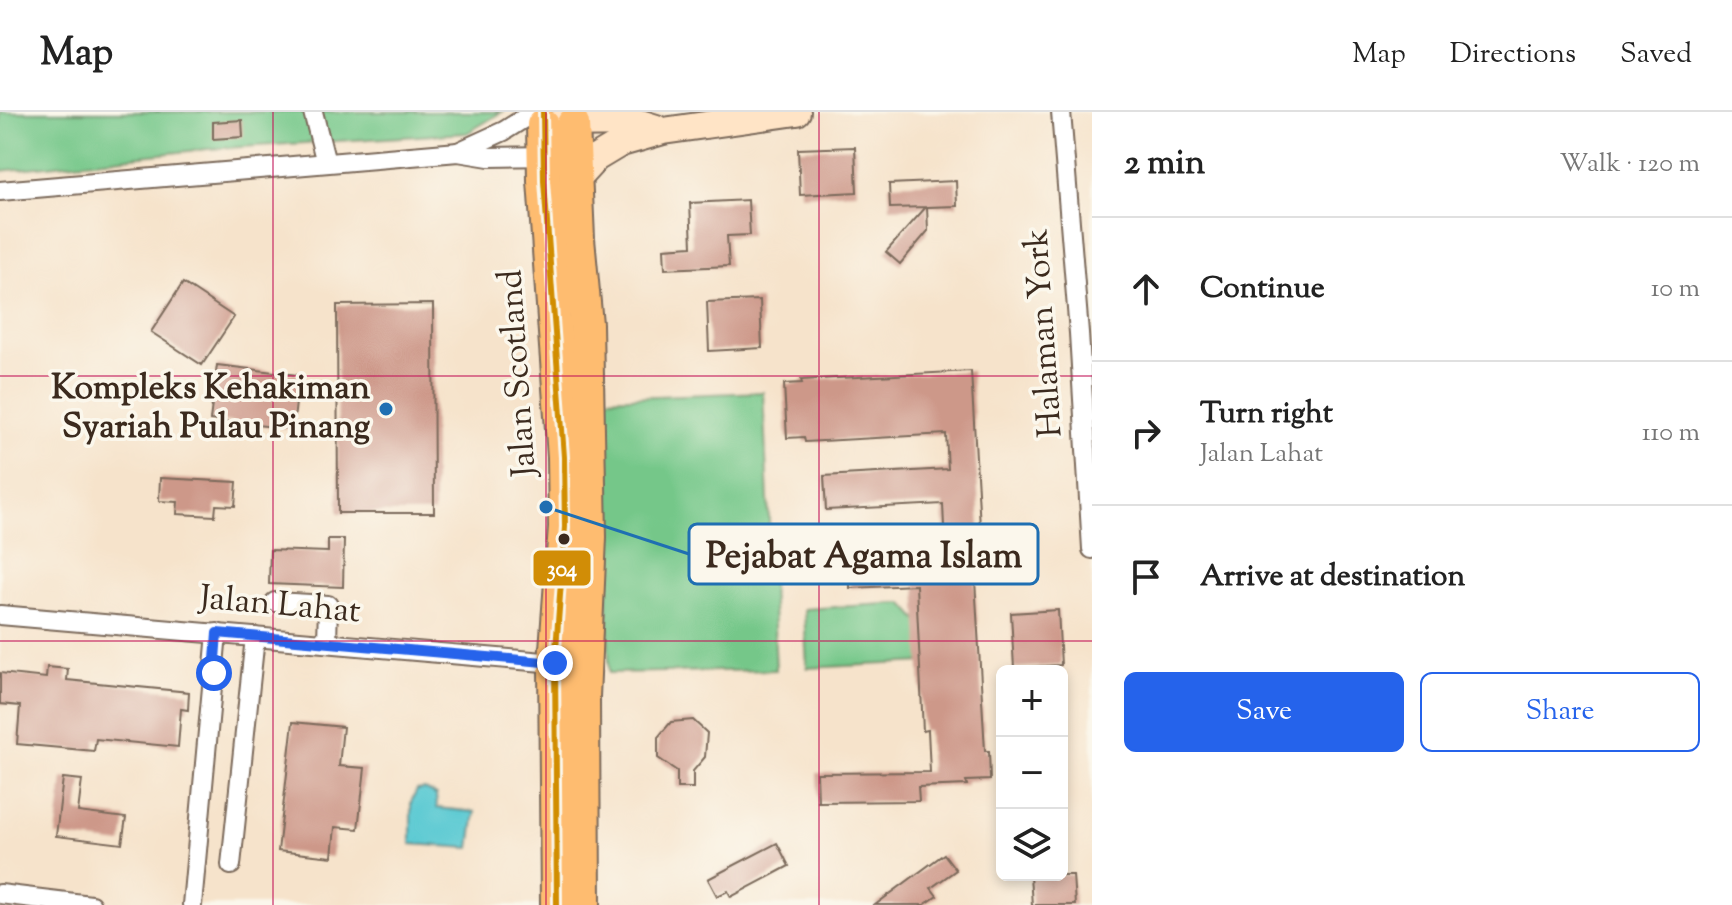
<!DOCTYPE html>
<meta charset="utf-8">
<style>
body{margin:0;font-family:"Sorts Mill Goudy",serif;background:#f2f2f2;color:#222}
.controls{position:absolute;right:24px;bottom:24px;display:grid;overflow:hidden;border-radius:12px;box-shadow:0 4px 12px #0003}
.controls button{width:72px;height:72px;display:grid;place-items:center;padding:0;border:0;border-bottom:2px solid #e0e0e0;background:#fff;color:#222;font:40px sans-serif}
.stop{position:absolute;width:24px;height:24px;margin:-18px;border:6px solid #2563eb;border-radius:50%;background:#fff}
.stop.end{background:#2563eb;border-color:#fff;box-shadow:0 2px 8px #0008}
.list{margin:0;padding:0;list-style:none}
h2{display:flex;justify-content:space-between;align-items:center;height:104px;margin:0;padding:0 32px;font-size:34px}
h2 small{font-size:26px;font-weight:400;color:#767676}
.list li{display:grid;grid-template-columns:52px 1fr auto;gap:24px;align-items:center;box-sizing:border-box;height:144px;padding:0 32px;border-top:2px solid #e0e0e0}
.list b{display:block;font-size:30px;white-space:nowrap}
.list p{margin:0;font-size:26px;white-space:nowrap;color:#767676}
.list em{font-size:26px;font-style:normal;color:#767676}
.actions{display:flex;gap:16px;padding:24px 32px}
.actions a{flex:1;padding:18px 0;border:2px solid #2563eb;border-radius:12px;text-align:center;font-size:28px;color:#2563eb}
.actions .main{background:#2563eb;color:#fff}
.icon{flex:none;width:44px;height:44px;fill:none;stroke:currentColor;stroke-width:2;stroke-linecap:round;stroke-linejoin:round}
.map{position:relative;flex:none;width:1092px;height:793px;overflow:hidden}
header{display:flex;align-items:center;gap:48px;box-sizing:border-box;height:112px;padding:0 40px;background:#fff;border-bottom:2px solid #e0e0e0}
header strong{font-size:38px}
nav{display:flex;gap:44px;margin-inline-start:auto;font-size:28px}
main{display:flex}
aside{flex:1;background:#fff}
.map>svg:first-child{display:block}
.green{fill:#75c789;stroke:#587854;stroke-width:2}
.water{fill:#5dcad3;stroke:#4c7a78;stroke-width:2}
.building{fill:#cd9889}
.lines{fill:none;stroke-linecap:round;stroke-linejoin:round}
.street-casing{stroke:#7c6b5b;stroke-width:22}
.secondary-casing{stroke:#7c6b5b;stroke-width:30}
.highway-casing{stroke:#7c6b5b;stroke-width:36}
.street{stroke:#fff;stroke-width:18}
.secondary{stroke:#ffe4c6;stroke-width:26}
.highway{stroke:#febc70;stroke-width:32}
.bus-1-casing{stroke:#fbf7ec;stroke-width:12}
.bus-1{stroke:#d18d06;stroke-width:6}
.route{stroke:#2563eb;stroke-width:10}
.grid{fill:none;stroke:#c2185b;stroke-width:2;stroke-opacity:0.55}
.poi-dot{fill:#1f6fb2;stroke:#fbf7ec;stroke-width:3}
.bus-dot{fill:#3b2a1e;stroke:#fbf7ec;stroke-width:3}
.labels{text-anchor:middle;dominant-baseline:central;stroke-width:7;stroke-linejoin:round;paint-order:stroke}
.street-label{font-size:34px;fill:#3b2a1e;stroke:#fbf7ec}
.poi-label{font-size:34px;font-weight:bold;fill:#3b2a1e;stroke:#fbf7ec;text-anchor:end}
.leader{fill:none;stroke:#1f6fb2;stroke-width:3}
.callout-dot{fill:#1f6fb2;stroke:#fbf7ec;stroke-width:3}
.callout{fill:#fbf7ec;stroke:#1f6fb2;stroke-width:3}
.callout-label{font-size:36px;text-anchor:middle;font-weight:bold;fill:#3b2a1e}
.line-badge{stroke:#fbf7ec;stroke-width:3}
.badge-label{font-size:22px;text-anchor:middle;font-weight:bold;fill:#fff}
</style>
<header>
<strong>Map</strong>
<nav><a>Map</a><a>Directions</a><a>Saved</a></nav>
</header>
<main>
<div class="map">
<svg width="1092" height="793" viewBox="0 0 1092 793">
<rect width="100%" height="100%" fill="#fbf7ec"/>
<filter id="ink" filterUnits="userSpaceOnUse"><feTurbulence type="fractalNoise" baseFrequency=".0125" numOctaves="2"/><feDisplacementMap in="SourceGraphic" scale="16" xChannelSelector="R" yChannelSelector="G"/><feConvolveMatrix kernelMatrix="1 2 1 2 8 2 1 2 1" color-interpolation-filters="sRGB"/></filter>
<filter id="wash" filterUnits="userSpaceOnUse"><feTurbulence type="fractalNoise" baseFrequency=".006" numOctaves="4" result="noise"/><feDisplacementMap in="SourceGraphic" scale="32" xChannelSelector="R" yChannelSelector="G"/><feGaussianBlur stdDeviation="1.8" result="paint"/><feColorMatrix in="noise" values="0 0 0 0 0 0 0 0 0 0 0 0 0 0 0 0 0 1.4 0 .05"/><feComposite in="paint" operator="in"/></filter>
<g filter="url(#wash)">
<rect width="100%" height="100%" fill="#f6e3cb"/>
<!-- green -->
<g class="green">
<polygon points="0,0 502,0 467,21 208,37 0,59"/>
<polygon points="763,280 776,558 609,561 604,286"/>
<polygon points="903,491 922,512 924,550 807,556 804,497"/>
</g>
<!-- water -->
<polygon class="water" points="424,677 436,683 437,696 475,700 470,736 411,732 411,690 417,678"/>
<g id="blocks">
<!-- building -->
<g class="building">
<polygon points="242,8 243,25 213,27 213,10"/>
<polygon points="855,35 857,80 800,83 798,37"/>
<polygon points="956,69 957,94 927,95 928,119 900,152 886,140 926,95 890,96 889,72"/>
<polygon points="748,88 750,123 727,124 729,154 665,157 664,136 692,134 690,91"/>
<polygon points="183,171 234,205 202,253 151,220"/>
<polygon points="760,188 762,236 709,239 707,190"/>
<polygon points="433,192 434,401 338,401 337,193"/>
<polygon points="217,253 299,263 293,317 210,308"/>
<polygon points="971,259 983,467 975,468 985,639 989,639 990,668 966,669 967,673 918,675 919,689 818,690 817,661 930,660 928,618 923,619 916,473 850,476 849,442 945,437 943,392 826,398 824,364 948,357 946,322 805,330 804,325 787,326 784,272 802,271 801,268"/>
<polygon points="160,366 237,370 235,394 216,393 215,404 177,402 178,390 159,389"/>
<polygon points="328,427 344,427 343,475 269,472 270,438 328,440"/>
<polygon points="1058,498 1061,553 1014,556 1011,501"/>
<polygon points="47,555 68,557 67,568 189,580 188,598 181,597 178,635 96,627 94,639 17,632 20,594 0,592 0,561 46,566"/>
<polygon points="693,608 707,621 705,645 693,659 693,676 677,676 677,659 658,646 658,625 671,610"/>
<polygon points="293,610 343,615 339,654 365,656 358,717 335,715 332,745 278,739"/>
<polygon points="63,666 82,668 78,700 126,706 122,732 56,724"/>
<polygon points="777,731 789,754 731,785 728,779 717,784 708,767"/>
<polygon points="944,742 956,758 931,776 937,784 924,793 875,793"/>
<polygon points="1030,763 1073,763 1075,793 1032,793"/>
</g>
</g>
</g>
<g filter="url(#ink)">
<use href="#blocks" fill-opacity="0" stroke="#7c6b5b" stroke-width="2"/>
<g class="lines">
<!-- street casing -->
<g class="street-casing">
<g id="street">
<polyline points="313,0 326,51"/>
<polyline points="1061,0 1079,221 1092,437"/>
<polyline points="458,40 504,19 534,0"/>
<polyline points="0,79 458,40 489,45 552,44"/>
<polyline points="275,490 328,493 327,530"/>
<polyline points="0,503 555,551"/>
<polyline points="231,753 255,525"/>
<polyline points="0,782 91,793"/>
<polyline points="192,793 217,521"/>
</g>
</g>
<!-- secondary casing -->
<g class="secondary-casing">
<g id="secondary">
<polyline points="556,12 640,11 656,16"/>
<polyline points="575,69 596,46 621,31 663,19 797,0"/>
</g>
</g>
<!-- highway casing -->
<g class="highway-casing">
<g id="highway">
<polyline points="573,12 578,127 586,212 590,425 583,585 584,793"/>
<polyline points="543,13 544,69 564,345 565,415 555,551 557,793"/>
</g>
</g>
<!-- street -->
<use href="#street" class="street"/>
<!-- secondary -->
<use href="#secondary" class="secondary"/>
<!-- highway -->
<use href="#highway" class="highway"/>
<!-- bus-1 casing -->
<g class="bus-1-casing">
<polyline id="bus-1" points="543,0 544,69 564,345 565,415 555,551 557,793"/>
</g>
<!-- bus-1 -->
<use href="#bus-1" class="bus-1"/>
</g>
</g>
<g class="lines" filter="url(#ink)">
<!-- route -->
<polyline class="route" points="214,561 217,521 555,551"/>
</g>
<!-- grid -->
<path class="grid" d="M273,0V793M546,0V793M819,0V793M0,264H1092M0,529H1092"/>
<!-- markers -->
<circle class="poi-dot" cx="386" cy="297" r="8"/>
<circle class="bus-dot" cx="564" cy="427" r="7"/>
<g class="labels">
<!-- street labels -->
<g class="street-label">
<text transform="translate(1045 221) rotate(-94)">Halaman York</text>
<text transform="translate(519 261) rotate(-94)">Jalan Scotland</text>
<text transform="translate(280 494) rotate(5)">Jalan Lahat</text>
</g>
<!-- poi labels -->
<g class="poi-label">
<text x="370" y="277">Kompleks Kehakiman<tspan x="370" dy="39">Syariah Pulau Pinang</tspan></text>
</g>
</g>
<!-- callouts -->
<path class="leader" d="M546 395L689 442"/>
<circle class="callout-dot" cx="546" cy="395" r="8"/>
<rect class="callout" x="689" y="412" width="349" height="60" rx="8"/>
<g class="callout-label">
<text x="864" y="455">Pejabat Agama Islam</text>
</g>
<rect class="line-badge" x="532" y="437" width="60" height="38" rx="8" fill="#d18d06"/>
<g class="badge-label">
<text x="562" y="464">304</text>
</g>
</svg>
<div class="controls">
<button>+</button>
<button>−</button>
<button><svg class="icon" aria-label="layers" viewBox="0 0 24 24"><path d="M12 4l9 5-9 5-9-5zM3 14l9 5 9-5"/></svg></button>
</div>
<div class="stop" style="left:214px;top:561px"></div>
<div class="stop end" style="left:555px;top:551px"></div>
</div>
<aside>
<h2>2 min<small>Walk · 120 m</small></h2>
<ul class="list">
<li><svg class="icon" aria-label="ahead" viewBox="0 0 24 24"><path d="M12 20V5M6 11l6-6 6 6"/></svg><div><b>Continue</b></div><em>10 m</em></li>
<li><svg class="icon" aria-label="right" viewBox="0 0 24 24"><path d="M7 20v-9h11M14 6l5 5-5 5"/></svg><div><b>Turn right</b><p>Jalan Lahat</p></div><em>110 m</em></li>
<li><svg class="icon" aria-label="arrive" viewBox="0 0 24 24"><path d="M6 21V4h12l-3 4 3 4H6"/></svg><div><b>Arrive at destination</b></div></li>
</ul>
<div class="actions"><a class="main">Save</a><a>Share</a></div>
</aside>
</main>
